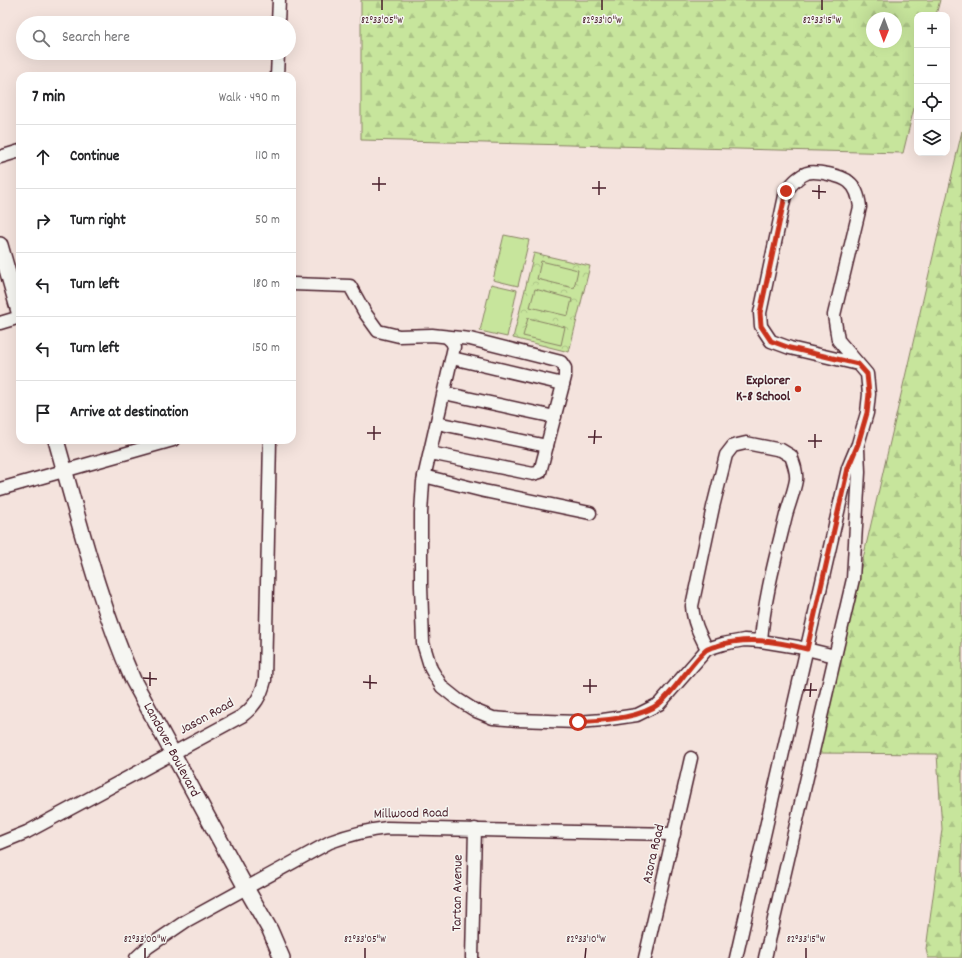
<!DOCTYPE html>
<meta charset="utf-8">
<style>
body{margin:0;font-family:Dekko,sans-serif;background:#f6f6f6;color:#202124}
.controls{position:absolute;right:12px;top:12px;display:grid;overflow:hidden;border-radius:8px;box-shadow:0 4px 16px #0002}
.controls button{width:36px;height:36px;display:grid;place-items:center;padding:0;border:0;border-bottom:1px solid #e0e0e0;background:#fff;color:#202124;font:20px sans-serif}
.compass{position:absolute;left:866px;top:12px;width:36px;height:36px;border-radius:50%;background:#fff;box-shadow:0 4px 16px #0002;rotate:181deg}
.stop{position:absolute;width:12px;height:12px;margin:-9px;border:3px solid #c8321e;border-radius:50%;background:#fff}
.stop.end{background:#c8321e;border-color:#fff;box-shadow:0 1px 4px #0008}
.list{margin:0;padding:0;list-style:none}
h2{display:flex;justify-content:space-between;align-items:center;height:52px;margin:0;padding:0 16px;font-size:17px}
h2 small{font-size:13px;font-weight:400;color:#757577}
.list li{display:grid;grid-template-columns:26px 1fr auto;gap:12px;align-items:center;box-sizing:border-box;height:64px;padding:0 16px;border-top:1px solid #e0e0e0}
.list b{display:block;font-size:15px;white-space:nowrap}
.list em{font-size:13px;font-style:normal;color:#757577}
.icon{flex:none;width:22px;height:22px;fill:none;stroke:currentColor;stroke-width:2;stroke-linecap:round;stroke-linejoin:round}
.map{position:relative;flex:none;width:962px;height:958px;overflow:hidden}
.search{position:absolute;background:#fff;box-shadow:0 4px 16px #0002;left:16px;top:16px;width:280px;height:44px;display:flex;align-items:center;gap:10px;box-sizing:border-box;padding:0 14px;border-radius:22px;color:#757577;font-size:15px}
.panel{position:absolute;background:#fff;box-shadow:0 4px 16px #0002;left:16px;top:72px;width:280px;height:372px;border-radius:12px}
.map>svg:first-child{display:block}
.forest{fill:url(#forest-firs);stroke:#888264;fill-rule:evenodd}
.park{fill:url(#park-crowns);stroke:#888264}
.garden{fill:#c7e59c;stroke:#888264}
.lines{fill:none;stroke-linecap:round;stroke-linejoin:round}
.minor-casing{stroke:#4a1f2b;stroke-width:15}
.tertiary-casing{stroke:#4a1f2b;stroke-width:18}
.minor{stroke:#f6f6f2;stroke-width:12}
.tertiary{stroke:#f6f6f2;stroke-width:15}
.route{stroke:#c8321e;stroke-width:5}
.ticks{fill:none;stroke:#4a1f2b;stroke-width:1.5}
.poi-dot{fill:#c8321e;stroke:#f6f6f2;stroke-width:1.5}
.labels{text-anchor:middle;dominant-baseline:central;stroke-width:3;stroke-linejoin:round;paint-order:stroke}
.poi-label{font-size:14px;font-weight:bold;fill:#4a1f2b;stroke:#f6f6f2;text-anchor:end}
.street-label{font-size:14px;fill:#4a1f2b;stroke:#f6f6f2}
.ticks-label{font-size:10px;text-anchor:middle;fill:#4a1f2b;stroke:#f6f6f2;stroke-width:3;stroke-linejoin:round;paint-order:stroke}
</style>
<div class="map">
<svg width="962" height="958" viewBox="0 0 962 958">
<defs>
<pattern id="forest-firs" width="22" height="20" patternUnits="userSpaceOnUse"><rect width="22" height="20" fill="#c7e59c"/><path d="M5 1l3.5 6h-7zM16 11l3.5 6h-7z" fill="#acc487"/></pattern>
<pattern id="park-crowns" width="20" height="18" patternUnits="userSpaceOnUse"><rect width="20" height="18" fill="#c7e59c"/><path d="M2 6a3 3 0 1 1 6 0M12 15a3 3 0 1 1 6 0" fill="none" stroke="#acc487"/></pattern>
</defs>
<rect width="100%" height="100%" fill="#f4e3dd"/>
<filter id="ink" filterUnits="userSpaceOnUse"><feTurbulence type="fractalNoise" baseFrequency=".025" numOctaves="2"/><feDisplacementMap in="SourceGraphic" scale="8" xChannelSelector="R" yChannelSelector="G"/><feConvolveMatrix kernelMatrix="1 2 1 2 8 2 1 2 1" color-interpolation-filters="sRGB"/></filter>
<g filter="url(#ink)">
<!-- forest -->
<g class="forest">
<path d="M361,0H940L936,15H917V96L903,153L361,140ZM872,18H896V42H872Z"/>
<polygon points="962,131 962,958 928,958 926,949 942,829 937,754 818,753"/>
</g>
<!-- park -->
<polygon class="park" points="534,253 590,266 569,352 513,338"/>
<!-- garden -->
<g class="garden">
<polygon points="504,235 529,240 518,286 493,280"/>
<polygon points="541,261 578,270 574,288 537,279"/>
<polygon points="491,284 517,290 507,337 480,331"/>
<polygon points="535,289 572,299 568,316 530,307"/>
<polygon points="528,318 565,327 561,345 523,336"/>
</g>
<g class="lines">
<!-- minor casing -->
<g class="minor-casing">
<g id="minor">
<polyline points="278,23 279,0"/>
<polyline points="277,76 278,53"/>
<polyline points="0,157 20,151"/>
<polyline points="292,284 350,286 365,313 378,331 399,336 432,335 470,339 561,362 565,368 565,377 540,472 533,474 430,453"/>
<polyline points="0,323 20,317"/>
<polyline points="447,337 452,342 454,347 423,482 421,513 421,586 423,643 431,669 442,687 457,699 476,711 493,718 517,720 578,722 603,720 637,715 659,704 707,649 723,644 744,640 761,641 798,647 835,656"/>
<polyline points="452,358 563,384"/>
<polyline points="444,393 555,417"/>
<polyline points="437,423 547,446"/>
<polyline points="424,476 484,491 590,513"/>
<polyline points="0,489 173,440"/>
<path d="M707,649C700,635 693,622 692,606L713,507L726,455L733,446L746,443L781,450L791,456C794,464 797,472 796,480C794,492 789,504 786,515C776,556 764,599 761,641"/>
<path d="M0,843L27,832L242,716C255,706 261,696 265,680L270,440"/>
<path d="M136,958L148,947L186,921L330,842C349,835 367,830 387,828L674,834"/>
<polyline points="472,958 475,829"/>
<polyline points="645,958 691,758"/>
<path d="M736,958L848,468L858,444L867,413L869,394L867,374L838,340L834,315L860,207C859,198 857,188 849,182C843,176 815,170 807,173C798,176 792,184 786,191L760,313L761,326L771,341L790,348L858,364"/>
<polyline points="765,958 853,579 859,472 858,449"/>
</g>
</g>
<!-- tertiary casing -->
<g class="tertiary-casing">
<g id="tertiary">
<polyline points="0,245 20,315"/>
<path d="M56,440C79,521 99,603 133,680L246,888L270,930L282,958"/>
</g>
</g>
<!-- minor -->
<use href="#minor" class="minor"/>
<!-- tertiary -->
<use href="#tertiary" class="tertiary"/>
</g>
</g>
<g class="lines" filter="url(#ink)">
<!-- route -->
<path class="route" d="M578,722C602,720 640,719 660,703C676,690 689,665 706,650C709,648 713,647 717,646C746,636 778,641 807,649L848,468L858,444L867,413L869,394L867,374L858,364L790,348L771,341L761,326L760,313L786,191"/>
</g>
<!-- ticks -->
<path class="ticks" d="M382,10V0M602,10V0M822,10V0M372,184H386M592,188H606M379,191V177M812,191L826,192M599,195V181M819,199V185M367,433H381M588,437H602M374,440V426M808,441H822M594,444L595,430M815,448V434M143,678L157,679M363,682L377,683M150,686V672M583,686H597M370,689V675M803,690H817M590,693V679M810,697L811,683M145,958V948M365,958V948M585,958L586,948M806,958V948"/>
<!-- markers -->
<circle class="poi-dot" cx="798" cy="389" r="4"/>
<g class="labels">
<!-- poi labels -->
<g class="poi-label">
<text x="790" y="381">Explorer<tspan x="790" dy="16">K-8 School</tspan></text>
</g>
<!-- street labels -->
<g class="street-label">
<text transform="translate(207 717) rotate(-29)">Jason Road</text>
<text transform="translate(171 750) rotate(62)">Landover Boulevard</text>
<text transform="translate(411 814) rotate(-1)">Millwood Road</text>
<text transform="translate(654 854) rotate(-77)">Azora Road</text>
<text transform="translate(458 893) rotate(-89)">Tartan Avenue</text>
</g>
</g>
<g class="ticks-label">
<text x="382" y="23">82°33'05"W</text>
<text x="602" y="23">82°33'10"W</text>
<text x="822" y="23">82°33'15"W</text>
<text x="145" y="942">82°33'00"W</text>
<text x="365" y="942">82°33'05"W</text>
<text x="586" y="942">82°33'10"W</text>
<text x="806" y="942">82°33'15"W</text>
</g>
</svg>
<div class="controls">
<button>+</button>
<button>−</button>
<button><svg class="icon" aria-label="locate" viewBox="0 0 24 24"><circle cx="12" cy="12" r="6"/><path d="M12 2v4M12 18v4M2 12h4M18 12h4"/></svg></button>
<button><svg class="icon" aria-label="layers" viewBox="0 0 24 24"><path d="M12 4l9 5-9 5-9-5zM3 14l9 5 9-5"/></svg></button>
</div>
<svg class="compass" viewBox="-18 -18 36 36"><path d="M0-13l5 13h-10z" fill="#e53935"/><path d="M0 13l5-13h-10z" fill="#757577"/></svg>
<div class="stop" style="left:578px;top:722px"></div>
<div class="stop end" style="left:786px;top:191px"></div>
<div class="search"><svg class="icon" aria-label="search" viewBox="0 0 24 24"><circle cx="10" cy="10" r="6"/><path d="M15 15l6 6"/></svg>Search here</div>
<section class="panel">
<h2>7 min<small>Walk · 490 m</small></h2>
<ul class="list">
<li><svg class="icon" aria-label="ahead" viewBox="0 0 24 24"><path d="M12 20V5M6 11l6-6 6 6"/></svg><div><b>Continue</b></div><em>110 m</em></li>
<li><svg class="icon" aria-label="right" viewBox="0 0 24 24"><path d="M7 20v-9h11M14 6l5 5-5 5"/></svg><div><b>Turn right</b></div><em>50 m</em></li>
<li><svg class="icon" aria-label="left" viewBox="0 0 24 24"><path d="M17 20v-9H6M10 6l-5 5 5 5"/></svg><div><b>Turn left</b></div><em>180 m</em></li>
<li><svg class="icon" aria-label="left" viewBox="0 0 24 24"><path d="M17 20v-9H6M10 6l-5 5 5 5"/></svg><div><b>Turn left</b></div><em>150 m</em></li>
<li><svg class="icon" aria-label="arrive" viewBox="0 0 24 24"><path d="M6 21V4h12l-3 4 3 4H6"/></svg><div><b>Arrive at destination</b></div></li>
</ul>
</section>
</div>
